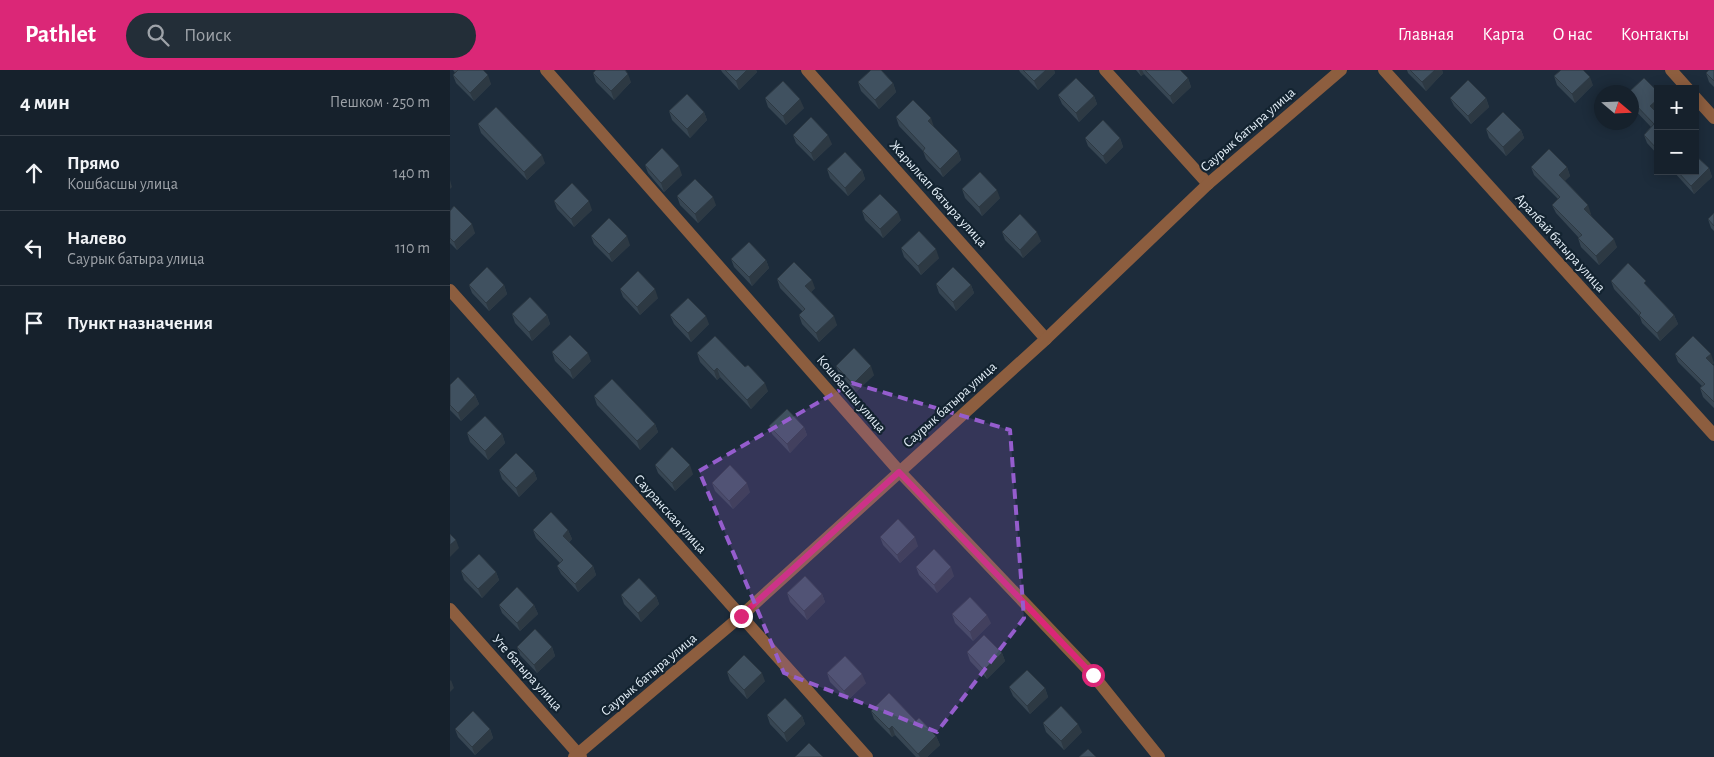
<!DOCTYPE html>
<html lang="ru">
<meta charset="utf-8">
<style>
body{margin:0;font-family:"Alegreya Sans",sans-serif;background:#232e38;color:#f1f3f6}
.controls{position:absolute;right:15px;top:15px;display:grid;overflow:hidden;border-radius:0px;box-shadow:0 2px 12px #0003}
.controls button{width:45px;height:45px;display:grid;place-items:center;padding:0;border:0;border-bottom:1px solid #353e48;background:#16212c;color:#f1f3f6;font:25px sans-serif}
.compass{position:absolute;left:1144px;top:15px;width:45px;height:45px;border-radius:50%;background:#16212c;box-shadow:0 2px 12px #0003;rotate:109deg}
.stop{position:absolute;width:15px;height:15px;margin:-11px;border:4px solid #db2777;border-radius:50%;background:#fff}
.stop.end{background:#db2777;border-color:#fff;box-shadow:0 1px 5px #0008}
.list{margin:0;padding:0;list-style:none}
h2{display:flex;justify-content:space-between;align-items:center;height:65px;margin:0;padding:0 20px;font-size:21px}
h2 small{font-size:16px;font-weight:400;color:#9ea3a9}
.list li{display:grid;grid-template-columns:32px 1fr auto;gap:15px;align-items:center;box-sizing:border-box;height:75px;padding:0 20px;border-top:1px solid #353e48}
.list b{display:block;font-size:19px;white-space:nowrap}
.list p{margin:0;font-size:16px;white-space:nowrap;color:#9ea3a9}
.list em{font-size:16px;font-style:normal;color:#9ea3a9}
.icon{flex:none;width:28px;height:28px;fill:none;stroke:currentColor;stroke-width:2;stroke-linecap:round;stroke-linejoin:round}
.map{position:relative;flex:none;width:1264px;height:687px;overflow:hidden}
header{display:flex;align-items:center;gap:30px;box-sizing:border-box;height:70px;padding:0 25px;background:#db2777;color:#fff}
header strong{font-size:24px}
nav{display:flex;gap:28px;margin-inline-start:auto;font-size:18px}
.search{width:350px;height:45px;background:#232e38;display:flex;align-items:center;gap:12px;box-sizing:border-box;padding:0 18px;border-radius:28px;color:#9ea3a9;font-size:19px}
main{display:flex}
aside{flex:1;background:#16212c}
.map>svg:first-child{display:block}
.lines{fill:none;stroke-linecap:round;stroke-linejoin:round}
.street{stroke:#8d5e3f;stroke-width:12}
.wall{fill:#374653}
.shaded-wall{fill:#2d3943}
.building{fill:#405160;stroke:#2d3943}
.route{stroke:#db2777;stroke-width:6}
.marked{fill:#955dcd;fill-opacity:0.2;stroke:#955dcd;stroke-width:4;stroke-dasharray:10 6;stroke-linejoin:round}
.labels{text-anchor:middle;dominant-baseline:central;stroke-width:4.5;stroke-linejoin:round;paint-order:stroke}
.street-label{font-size:14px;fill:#e4eff8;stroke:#132330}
</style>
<header>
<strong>Pathlet</strong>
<div class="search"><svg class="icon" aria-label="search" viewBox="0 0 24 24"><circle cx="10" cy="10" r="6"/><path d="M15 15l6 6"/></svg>Поиск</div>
<nav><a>Главная</a><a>Карта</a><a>О нас</a><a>Контакты</a></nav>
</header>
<main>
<aside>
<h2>4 мин<small>Пешком · 250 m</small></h2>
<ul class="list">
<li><svg class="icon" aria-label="ahead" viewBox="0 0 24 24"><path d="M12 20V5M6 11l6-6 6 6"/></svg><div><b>Прямо</b><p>Кошбасшы улица</p></div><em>140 m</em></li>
<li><svg class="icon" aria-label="left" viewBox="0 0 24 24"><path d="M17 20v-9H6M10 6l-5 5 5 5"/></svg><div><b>Налево</b><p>Саурык батыра улица</p></div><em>110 m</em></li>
<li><svg class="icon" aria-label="arrive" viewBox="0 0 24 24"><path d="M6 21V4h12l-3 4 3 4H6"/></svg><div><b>Пункт назначения</b></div></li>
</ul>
</aside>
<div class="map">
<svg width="1264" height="687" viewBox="0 0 1264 687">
<rect width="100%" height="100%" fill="#1d2c3b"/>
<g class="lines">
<!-- street -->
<g class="street">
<polyline points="96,0 449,401 643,605 709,687"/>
<polyline points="357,0 596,269"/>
<polyline points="655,0 758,114"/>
<polyline points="934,0 1264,365"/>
<polyline points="1221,0 1238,19"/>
<polyline points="1245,27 1264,48"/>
<polyline points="0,220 417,687"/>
<polyline points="0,539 131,687"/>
<polyline points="124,687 291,546 596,269 758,114 891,0"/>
</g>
</g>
<!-- wall -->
<g class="wall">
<polygon points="3,0 33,0 41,14 24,31 6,13 3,5 5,3"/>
<polygon points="271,0 306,0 307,2 289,20 272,2"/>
<polygon points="569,0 604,0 605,3 588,20 570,2"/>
<polygon points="686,0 730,0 738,8 741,17 723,34 694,4 691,6"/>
<polygon points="957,0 992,0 993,3 976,21 958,3"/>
<polygon points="1264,0 1264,17 1259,12 1256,3"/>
<polygon points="143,3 181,12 164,30 146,12"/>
<polygon points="1104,6 1143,15 1125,33 1107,15"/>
<polygon points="408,12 443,13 446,22 429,39 411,21"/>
<polygon points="1182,22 1208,22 1208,41 1206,42 1208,44 1208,85 1197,73 1194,65 1201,57 1182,37"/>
<polygon points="608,25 644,26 647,34 629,52 612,34"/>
<polygon points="315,28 354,38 336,55 318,37"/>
<polygon points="1000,28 1036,28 1039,37 1021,54 1004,36"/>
<polygon points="219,41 254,42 257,50 240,68 222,50"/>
<polygon points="446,47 484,57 508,81 511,90 493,107 476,89 473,81 449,56"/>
<polygon points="28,54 95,93 77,110 31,63"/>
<polygon points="1036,59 1071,60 1074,68 1056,86 1039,68"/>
<polygon points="343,65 382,74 364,91 346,73"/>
<polygon points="635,68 670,68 673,77 656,94 638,76"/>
<polygon points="195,95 232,105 214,122 198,103"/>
<polygon points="1081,97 1117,97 1120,106 1114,111 1141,144 1140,144 1167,177 1149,195 1131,177 1128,168 1129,168 1106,143 1102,135 1108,129 1084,105"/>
<polygon points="1259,98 1262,107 1244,124 1223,101 1245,101"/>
<polygon points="377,99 412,100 415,109 398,126 380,108"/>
<polygon points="512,119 550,128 532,146 515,128"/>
<polygon points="227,126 266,135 248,153 230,135"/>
<polygon points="104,131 142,140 124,157 107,139"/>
<polygon points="0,141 25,163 7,180 0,173"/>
<polygon points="412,141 451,150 433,168 415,150"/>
<polygon points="1264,143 1264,161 1261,158 1258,149"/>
<polygon points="552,162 591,171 573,188 555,170"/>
<polygon points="141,166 180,175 162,192 144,174"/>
<polygon points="451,178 489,188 471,205 454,187"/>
<polygon points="281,189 316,190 319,198 302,216 284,197"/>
<polygon points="327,209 365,218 361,222 387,255 369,272 352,254 349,245 353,242 330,218"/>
<polygon points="1161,211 1198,218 1224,245 1228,254 1210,271 1192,253 1190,247 1164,219"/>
<polygon points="486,214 521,215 524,223 506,241 489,223"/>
<polygon points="19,215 54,215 57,224 39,241 22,223"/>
<polygon points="170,219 208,228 190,245 173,227"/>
<polygon points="62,244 97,245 100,254 82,271 65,253"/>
<polygon points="220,245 259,254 241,272 224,254"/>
<polygon points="102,282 141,291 123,309 105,291"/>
<polygon points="247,283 318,321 301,339 270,307 267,310 250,292"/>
<polygon points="1225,284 1264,293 1262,294 1264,296 1264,338 1253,327 1250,318 1252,316 1228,292"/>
<polygon points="386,296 424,305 406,322 389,304"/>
<polygon points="0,315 25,325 29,334 11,351 0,340"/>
<polygon points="144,326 205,354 208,362 190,380 147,335"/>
<polygon points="319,356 354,357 357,365 340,383 322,364"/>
<polygon points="17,363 52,364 55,373 38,390 20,372"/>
<polygon points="205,395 243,404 225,421 208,403"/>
<polygon points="49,400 84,401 87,409 69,427 52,409"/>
<polygon points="262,413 300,422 283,439 265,421"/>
<polygon points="83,460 118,460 122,469 119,472 143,496 146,505 128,522 111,504 107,496 110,493 86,468"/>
<polygon points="430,467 468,476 450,493 433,475"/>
<polygon points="466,497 504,506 487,523 469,505"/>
<polygon points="11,501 46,502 49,510 32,528 14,510"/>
<polygon points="337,523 372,524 375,532 357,550 340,532"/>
<polygon points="171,525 206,526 209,534 191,552 174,534"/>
<polygon points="49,535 84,535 88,544 70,561 52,543"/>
<polygon points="502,544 541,553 523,571 505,553"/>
<polygon points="67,577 102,577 105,586 87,603 70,585"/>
<polygon points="517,582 552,583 555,591 537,609 520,591"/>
<polygon points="277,602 315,611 297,629 280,611"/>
<polygon points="377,603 416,613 398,630 380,612"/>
<polygon points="559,617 595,618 598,627 580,644 563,626"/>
<polygon points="421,641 466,651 486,666 490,675 477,687 466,687 445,665 442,667 424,649"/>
<polygon points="317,645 352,646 355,654 337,672 320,654"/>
<polygon points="593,653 632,662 614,680 596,662"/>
<polygon points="5,659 40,659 43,668 25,685 8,667"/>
</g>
<!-- shaded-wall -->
<g class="shaded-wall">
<polygon points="297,0 306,0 307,2 289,20 286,11"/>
<polygon points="596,0 604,0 605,3 588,20 584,11"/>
<polygon points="689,0 692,0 694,4 691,6"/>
<polygon points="985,0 992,0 993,3 976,21 972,12"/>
<polygon points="178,4 181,12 164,30 161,21"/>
<polygon points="38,5 41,14 24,31 20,23"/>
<polygon points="1140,7 1143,15 1125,33 1122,24"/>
<polygon points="738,8 741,17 723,34 720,26"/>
<polygon points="443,13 446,22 429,39 425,30"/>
<polygon points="644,26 647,34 629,52 626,43"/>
<polygon points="1036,28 1039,37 1021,54 1018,46"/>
<polygon points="350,29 354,38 336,55 333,46"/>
<polygon points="1208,29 1208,41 1204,45 1200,36"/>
<polygon points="254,42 257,50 240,68 237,59"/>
<polygon points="481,48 484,57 478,51"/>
<polygon points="1071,60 1074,68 1056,86 1053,77"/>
<polygon points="378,65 382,74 364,91 361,83"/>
<polygon points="670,68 673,77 656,94 653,86"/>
<polygon points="508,81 511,90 493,107 490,99"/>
<polygon points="92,85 95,93 77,110 74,102"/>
<polygon points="229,96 232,105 214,122 211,113"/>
<polygon points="1117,97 1120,106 1112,114 1109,105"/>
<polygon points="1259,98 1262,107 1244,124 1241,116"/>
<polygon points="412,100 415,109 398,126 395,118"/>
<polygon points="0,110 2,117 0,119"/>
<polygon points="547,120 550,128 532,146 529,137"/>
<polygon points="263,127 266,135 248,153 245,144"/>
<polygon points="139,131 142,140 124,157 121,149"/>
<polygon points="1138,135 1141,144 1137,147 1134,139"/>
<polygon points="448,142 451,150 433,168 430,159"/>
<polygon points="22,154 25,163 7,180 4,172"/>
<polygon points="587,162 591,171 573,188 570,180"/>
<polygon points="177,166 180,175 162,192 159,184"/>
<polygon points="1164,169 1167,177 1149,195 1146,186"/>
<polygon points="486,179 489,188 471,205 468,196"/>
<polygon points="316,190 319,198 302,216 299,207"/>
<polygon points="362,210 365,218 358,225 355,216"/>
<polygon points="54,215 57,224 39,241 36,233"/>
<polygon points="521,215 524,223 506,241 503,232"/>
<polygon points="205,219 208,228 190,245 187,237"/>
<polygon points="97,245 100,254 82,271 79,262"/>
<polygon points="1224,245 1228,254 1210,271 1207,263"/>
<polygon points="256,246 259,254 241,272 238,263"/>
<polygon points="384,246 387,255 369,272 366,263"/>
<polygon points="138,283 141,291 123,309 120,300"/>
<polygon points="1261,284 1264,293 1260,297 1256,288"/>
<polygon points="421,296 424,305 406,322 403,314"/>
<polygon points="267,298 270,307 267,310 264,301"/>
<polygon points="315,313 318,321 301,339 297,330"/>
<polygon points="25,325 29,334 11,351 8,343"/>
<polygon points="205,354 208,362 190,380 187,371"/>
<polygon points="354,357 357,365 340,383 337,374"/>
<polygon points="52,364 55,373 38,390 35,381"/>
<polygon points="240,395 243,404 225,421 222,413"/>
<polygon points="84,401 87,409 69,427 66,418"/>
<polygon points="297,413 300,422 283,439 279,431"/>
<polygon points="118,460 122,469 116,474 113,466"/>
<polygon points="465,467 468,476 450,493 447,485"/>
<polygon points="6,470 9,478 0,487 0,475"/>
<polygon points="143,496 146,505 128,522 125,514"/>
<polygon points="501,497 504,506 487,523 484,515"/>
<polygon points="46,502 49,510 32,528 28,519"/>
<polygon points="372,524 375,532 357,550 354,541"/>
<polygon points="206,526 209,534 191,552 188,543"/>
<polygon points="84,535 88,544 70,561 67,553"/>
<polygon points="537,545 541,553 523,571 520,562"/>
<polygon points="102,577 105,586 87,603 84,595"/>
<polygon points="552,583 555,591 537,609 534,600"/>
<polygon points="312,603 315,611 297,629 294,620"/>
<polygon points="412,604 416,613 398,630 394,621"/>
<polygon points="1,610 4,618 0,622 0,611"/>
<polygon points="595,618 598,627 580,644 577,636"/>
<polygon points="352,646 355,654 337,672 334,663"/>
<polygon points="628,654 632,662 614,680 611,671"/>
<polygon points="442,656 445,665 442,667 439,659"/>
<polygon points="40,659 43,668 25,685 22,677"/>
<polygon points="486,666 490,675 477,687 470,687 468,684"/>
</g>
<!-- building -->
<g class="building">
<polygon points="8,0 33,0 38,5 20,23 3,5"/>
<polygon points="146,0 175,0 178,4 161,21 143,3"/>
<polygon points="275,0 297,0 286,11"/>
<polygon points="421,0 431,0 443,13 425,30 408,12"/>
<polygon points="573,0 596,0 584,11"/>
<polygon points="695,0 730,0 738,8 720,26"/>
<polygon points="960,0 985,0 972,12"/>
<polygon points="1111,0 1133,0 1140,7 1122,24 1104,6"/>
<polygon points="1259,0 1264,0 1264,11 1256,3"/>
<polygon points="626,8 644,26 626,43 608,25"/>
<polygon points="1194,8 1208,22 1208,29 1200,36 1208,44 1208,80 1194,65 1204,54 1182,31 1182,22 1179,22"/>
<polygon points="1018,10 1036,28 1018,46 1000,28"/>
<polygon points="333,11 350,29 333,46 315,28"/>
<polygon points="237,24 254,42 237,59 219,41"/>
<polygon points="463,30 481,48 478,51 508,81 490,99 473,81 475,78 446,47"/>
<polygon points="46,37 92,85 74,102 28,54"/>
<polygon points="1053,42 1071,60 1053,77 1036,59"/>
<polygon points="361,47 378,65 361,83 343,65"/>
<polygon points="653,50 670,68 653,86 635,68"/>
<polygon points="212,78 229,96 211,113 195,95"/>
<polygon points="1099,79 1117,97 1109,105 1138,135 1134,139 1164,169 1146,186 1128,168 1132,165 1102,135 1110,127 1081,97"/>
<polygon points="395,82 412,100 395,118 377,99"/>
<polygon points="1245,85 1259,98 1241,116 1227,101 1245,101"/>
<polygon points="530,102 547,120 529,137 512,119"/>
<polygon points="245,109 263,127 245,144 227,126"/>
<polygon points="122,113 139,131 121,149 104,131"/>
<polygon points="430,124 448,142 430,159 412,141"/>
<polygon points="4,136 22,154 4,172 0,168 0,141"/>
<polygon points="1264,143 1264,156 1258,149"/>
<polygon points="570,144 587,162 570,180 552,162"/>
<polygon points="159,148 177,166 159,184 141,166"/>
<polygon points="469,161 486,179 468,196 451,178"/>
<polygon points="299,172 316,190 299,207 281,189"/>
<polygon points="344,192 362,210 355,216 384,246 366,263 349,245 355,239 327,209"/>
<polygon points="1178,193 1196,211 1194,213 1224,245 1207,263 1189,245 1191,243 1161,211"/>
<polygon points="37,197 54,215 36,233 19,215"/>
<polygon points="503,197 521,215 503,232 486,214"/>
<polygon points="188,201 205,219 187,237 170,219"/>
<polygon points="80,227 97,245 79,262 62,244"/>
<polygon points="238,228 256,246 238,263 220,245"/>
<polygon points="120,265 138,283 120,300 102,282"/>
<polygon points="265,266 295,297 298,295 315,313 297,330 267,298 264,301 247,283"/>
<polygon points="1243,266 1261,284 1256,288 1264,296 1264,332 1250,318 1255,314 1225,284"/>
<polygon points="404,278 421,296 403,314 386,296"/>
<polygon points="8,307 25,325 8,343 0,335 0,315"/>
<polygon points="162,309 205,354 187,371 144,326"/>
<polygon points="337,339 354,357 337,374 319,356"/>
<polygon points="35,346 52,364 35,381 17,363"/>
<polygon points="222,377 240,395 222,413 205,395"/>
<polygon points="66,383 84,401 66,418 49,400"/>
<polygon points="280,395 297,413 279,431 262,413"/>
<polygon points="101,442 118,460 113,466 143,496 125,514 107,496 113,490 83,460"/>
<polygon points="448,449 465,467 447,485 430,467"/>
<polygon points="0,464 6,470 0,475"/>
<polygon points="484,479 501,497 484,515 466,497"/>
<polygon points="29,484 46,502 28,519 11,501"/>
<polygon points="355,506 372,524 354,541 337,523"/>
<polygon points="189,508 206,526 188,543 171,525"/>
<polygon points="67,517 84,535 67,553 49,535"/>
<polygon points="520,527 537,545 520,562 502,544"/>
<polygon points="85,559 102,577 84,595 67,577"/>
<polygon points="534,565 552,583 534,600 517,582"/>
<polygon points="294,585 312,603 294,620 277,602"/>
<polygon points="395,586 412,604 394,621 377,603"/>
<polygon points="577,600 595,618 577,636 559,617"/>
<polygon points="439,623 466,651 469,648 486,666 468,684 442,656 439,659 421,641"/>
<polygon points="335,628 352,646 334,663 317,645"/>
<polygon points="611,636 628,654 611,671 593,653"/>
<polygon points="23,641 40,659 22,677 5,659"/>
<polygon points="359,673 373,687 345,687"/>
<polygon points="638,679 646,687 629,687"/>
</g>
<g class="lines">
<!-- route -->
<polyline class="route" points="291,546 449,402 643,605"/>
</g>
<!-- marked area -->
<path class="marked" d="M402,313L560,360L574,548L487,662L334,603L249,401Z"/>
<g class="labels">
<!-- street labels -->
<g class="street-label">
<text transform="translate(798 60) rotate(-41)">Саурык батыра улица</text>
<text transform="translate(488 124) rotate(48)">Жарылкап батыра улица</text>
<text transform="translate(1110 173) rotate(48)">Аралбай батыра улица</text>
<text transform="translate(401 324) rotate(49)">Кошбасшы улица</text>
<text transform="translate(500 335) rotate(-42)">Саурык батыра улица</text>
<text transform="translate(220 444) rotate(48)">Сауранская улица</text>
<text transform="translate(77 603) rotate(48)">Уте батыра улица</text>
<text transform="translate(199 605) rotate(-40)">Саурык батыра улица</text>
</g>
</g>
</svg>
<div class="controls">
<button>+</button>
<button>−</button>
</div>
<svg class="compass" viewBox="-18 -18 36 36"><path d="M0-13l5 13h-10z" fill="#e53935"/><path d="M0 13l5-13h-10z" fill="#9ea3a9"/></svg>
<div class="stop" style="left:643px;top:605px"></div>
<div class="stop end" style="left:291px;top:546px"></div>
</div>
</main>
